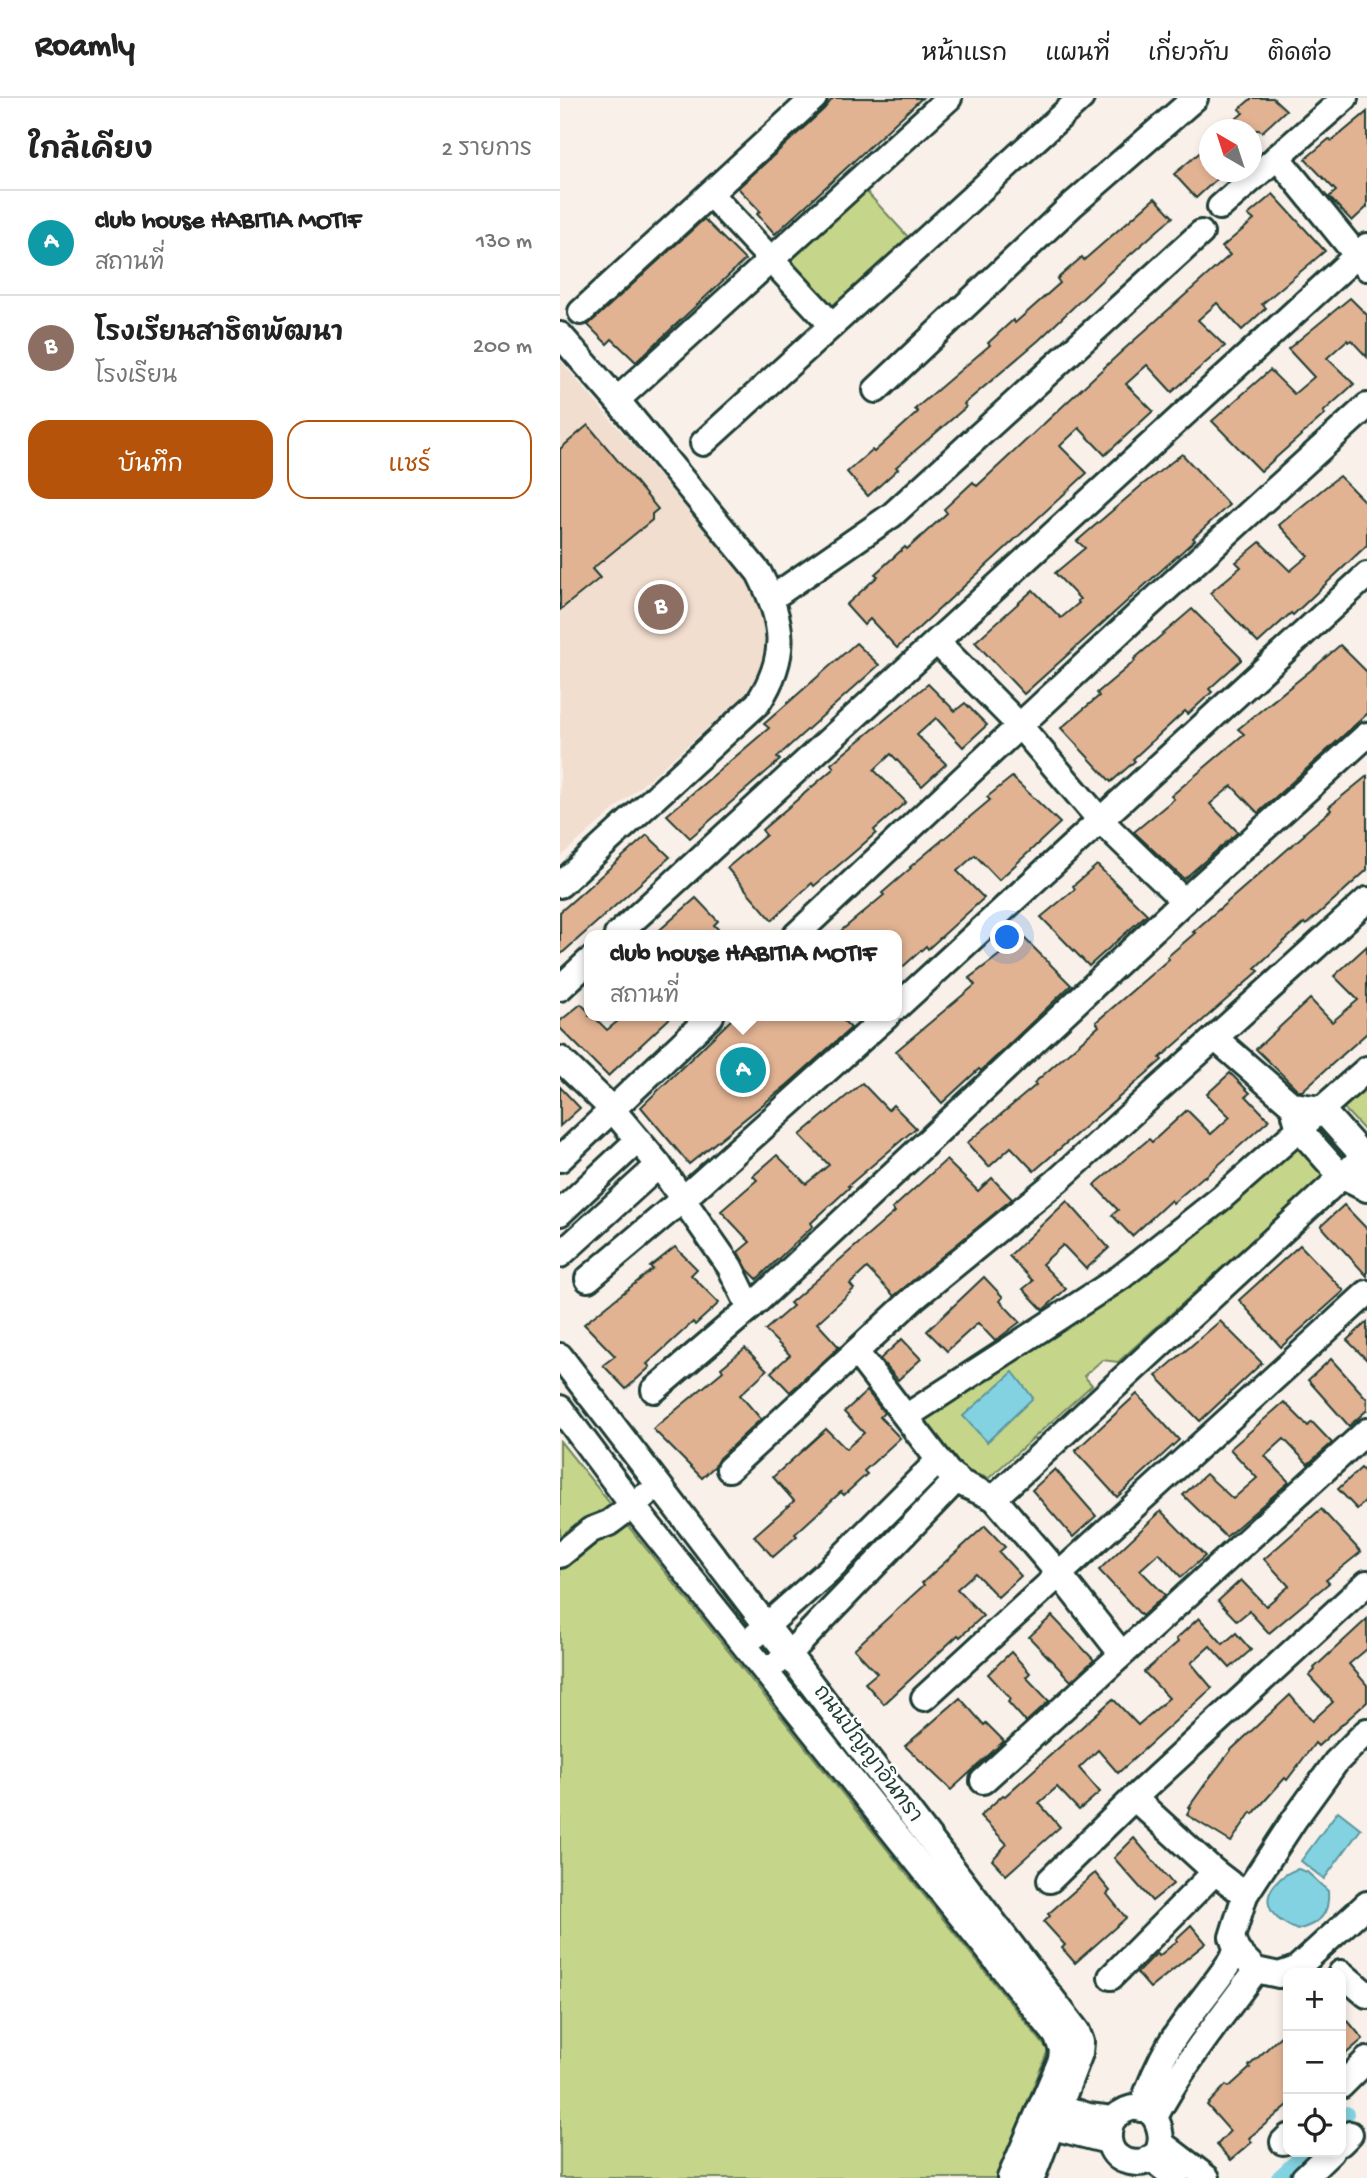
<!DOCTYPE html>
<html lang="th">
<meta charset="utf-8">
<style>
body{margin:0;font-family:"Gochi Hand","Playpen Sans Thai",sans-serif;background:#f2f2f2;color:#222}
.controls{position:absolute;right:21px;bottom:21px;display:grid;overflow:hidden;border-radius:14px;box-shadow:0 4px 10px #0003}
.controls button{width:63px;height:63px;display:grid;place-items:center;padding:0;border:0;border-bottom:2px solid #e0e0e0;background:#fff;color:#222;font:35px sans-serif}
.compass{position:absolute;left:639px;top:21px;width:63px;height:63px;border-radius:50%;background:#fff;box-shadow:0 4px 10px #0003;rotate:321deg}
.you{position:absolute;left:448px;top:840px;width:24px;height:24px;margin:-18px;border:5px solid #fff;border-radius:50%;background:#1a73e8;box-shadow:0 0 0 10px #1a73e833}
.badge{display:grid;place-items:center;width:46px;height:46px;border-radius:50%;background:#b45309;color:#fff;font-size:23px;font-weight:700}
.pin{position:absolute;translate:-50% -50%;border:4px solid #fff;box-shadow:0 2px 7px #0006}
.popup{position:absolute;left:24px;top:832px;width:318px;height:91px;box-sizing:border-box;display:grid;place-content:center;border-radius:14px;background:#fff;filter:drop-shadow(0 2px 5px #0005);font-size:23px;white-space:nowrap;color:#767676}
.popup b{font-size:26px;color:#222}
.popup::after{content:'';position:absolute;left:50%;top:100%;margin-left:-14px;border:14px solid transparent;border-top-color:#fff}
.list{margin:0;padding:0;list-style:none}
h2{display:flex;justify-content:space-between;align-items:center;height:91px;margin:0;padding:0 28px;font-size:30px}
h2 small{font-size:23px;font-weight:400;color:#767676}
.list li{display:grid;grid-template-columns:46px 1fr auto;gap:21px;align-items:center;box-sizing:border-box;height:105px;padding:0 28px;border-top:2px solid #e0e0e0}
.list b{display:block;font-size:26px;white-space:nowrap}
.list p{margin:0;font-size:23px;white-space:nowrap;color:#767676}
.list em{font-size:23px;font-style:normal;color:#767676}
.actions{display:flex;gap:14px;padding:21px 28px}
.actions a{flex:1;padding:16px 0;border:2px solid #b45309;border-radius:21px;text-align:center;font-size:24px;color:#b45309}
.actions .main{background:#b45309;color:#fff}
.icon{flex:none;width:38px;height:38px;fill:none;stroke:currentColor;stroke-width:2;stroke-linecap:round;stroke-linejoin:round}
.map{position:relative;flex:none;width:807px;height:2080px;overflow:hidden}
header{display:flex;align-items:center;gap:42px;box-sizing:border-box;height:98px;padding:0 35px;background:#fff;border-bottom:2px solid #e0e0e0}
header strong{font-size:33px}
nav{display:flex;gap:38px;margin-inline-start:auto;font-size:24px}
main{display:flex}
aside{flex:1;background:#fff}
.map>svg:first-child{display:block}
.built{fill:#f2decf}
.green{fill:#c5d58a;stroke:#72895f;stroke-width:2}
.water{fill:#83d2e1;stroke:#5b969c;stroke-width:2}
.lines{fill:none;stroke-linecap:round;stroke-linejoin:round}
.canal{stroke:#83d2e1;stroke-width:16}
.building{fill:#e2b393;stroke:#1f3d34;stroke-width:2}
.minor-casing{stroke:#1f3d34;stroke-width:30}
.minor{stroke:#fff;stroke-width:24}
.labels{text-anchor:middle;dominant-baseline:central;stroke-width:5;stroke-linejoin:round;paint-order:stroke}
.street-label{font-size:21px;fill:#1f3d34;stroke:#fff}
</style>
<header>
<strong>Roamly</strong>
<nav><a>หน้าแรก</a><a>แผนที่</a><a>เกี่ยวกับ</a><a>ติดต่อ</a></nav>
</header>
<main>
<aside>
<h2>ใกล้เคียง<small>2 รายการ</small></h2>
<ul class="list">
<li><span class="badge" style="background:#0f9aa8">A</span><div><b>club house HABITIA MOTIF</b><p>สถานที่</p></div><em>130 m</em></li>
<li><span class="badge" style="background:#8d6e63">B</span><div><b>โรงเรียนสาธิตพัฒนา</b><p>โรงเรียน</p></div><em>200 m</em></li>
</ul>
<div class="actions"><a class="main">บันทึก</a><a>แชร์</a></div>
</aside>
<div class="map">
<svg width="807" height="2080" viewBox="0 0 807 2080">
<rect width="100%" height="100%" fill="#f9f0e9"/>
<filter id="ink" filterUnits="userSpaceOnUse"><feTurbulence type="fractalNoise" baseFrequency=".0143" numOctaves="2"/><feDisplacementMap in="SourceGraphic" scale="14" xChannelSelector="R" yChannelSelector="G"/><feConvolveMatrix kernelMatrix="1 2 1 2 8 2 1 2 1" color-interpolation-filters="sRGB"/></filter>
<g filter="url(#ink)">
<!-- built -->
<polygon class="built" points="0,262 182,475 197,497 208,522 205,562 184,598 0,759"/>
<!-- green -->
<g class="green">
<polygon points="304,91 350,141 273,211 228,161"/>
<polygon points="807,982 807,1031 805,1033 780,1006"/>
<polygon points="737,1045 766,1075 558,1264 542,1262 524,1278 532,1287 429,1380 395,1370 366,1330 369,1316 540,1207"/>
<polygon points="0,1343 488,1952 437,2080 0,2080"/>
</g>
<!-- water -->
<g class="water">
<polygon points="453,1274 473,1300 427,1344 403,1318"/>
<polygon points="778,1713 801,1731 764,1781 741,1763"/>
<path d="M738,1771L747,1774L768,1793C770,1817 759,1826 737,1832C728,1827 716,1822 711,1812C701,1794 723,1775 738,1771Z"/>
</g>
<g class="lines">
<!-- canal -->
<g class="canal">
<polyline points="781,2022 786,2016"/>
<polyline points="719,2080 747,2054"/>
</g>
</g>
<!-- building -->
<g class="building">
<polygon points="273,0 362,0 215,136 197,116 200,113 178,90 264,11"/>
<polygon points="692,0 713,0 726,12 702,34 699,32 663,32 683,15 679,11"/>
<polygon points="807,14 807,109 792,123 769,99 776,93 745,61 769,41 772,43"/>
<polygon points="649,47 649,74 656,74 660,78 636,100 614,76"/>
<polygon points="713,96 765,153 702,206 706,210 682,232 657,205 638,222 665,248 612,294 587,267 566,286 593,313 545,357 519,330 500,348 527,375 337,550 310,521 304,527 286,507 318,478 315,476 345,449 347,451 387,415 384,411 413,384 417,388 561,254 670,157 662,149 694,122 688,117"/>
<polygon points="595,100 613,119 547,177 479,242 404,306 406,309 336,369 338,371 308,398 287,374 312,352 314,354 358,314 355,311 430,247 428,245 453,222 455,225 500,185 497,181 522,159 524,162"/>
<polygon points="144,121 185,162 76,264 52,241 47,246 28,227"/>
<polygon points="790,200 807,217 807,259 791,242 788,244 787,242 767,260 794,286 763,314 765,316 701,373 652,323 710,272 734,296 754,279 728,251"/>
<polygon points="28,327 98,411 92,416 92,422 32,471 40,480 0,512 0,351"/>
<polygon points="622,356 669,407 633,440 635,442 464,596 415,544 473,492 501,520 519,505 517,503 520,501 495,475 525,450 517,443 582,387"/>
<polygon points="779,378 807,406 807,447 733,517 731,515 698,545 650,495 681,469 676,464 700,444 730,473 748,458 719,427"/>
<polygon points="632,511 681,560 681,562 649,591 652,594 628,616 625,613 573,661 575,663 551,684 501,630 539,598 537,595 575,563 574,561"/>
<polygon points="296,545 319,567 217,659 220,662 130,740 107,717 209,630 204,626"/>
<polygon points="780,547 807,574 807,616 698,715 672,688 669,690 650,706 678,734 624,781 574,734 614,701 611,698 684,636 678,631 756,568"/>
<polygon points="368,586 395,613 405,605 427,627 403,649 376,620 357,637 386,666 362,688 331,656 314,672 346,704 314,732 316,735 292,756 254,788 252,785 212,822 167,770 206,737 202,732 274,670 271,666"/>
<polygon points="807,678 807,772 746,827 744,825 695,870 699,873 600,960 602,962 474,1073 451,1049 429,1069 407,1045 476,987 474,985 539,928 536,924 609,861 607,859 635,835 633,834 745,736 744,735 771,712 769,709"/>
<polygon points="452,679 500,725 439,782 415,757 397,773 424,800 368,851 366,848 337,874 337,837 276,837 324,797 322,795 351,770 350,769 430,702 427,699"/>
<polygon points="87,737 110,759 0,857 0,814"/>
<polygon points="537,767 587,816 529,868 481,819 515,791 513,788"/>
<polygon points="136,800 158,823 154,827 164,837 94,837"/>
<polygon points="463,839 511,887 421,973 419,971 382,1005 336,953 415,887 409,880"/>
<polygon points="807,848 807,935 742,993 739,993 696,951 750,901 772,924 798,902 774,878"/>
<polygon points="21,906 29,914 29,918 33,918 47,932 64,918 112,918 48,978 0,930 0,923"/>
<polygon points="175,918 279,918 291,930 227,987 129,1066 81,1009"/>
<polygon points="670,975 690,995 686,998 709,1022 645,1079 644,1078 613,1105 611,1102 572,1138 552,1117 558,1112 534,1087 589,1041 592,1044 627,1012 651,1036 670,1019 647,996"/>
<polygon points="302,985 328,1012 333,1007 356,1030 288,1088 290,1089 251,1125 253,1128 197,1181 188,1172 178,1154 190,1144 161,1113 197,1082 193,1078 217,1057 246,1086 269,1067 240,1037"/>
<polygon points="0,989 20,1010 0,1028"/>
<polygon points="386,1062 418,1093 432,1080 452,1101 334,1198 307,1170 290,1186 294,1191 257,1225 279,1249 230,1294 211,1274 230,1257 205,1232 233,1208 230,1205 335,1114 332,1111"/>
<polygon points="507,1103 549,1150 526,1171 503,1147 482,1166 506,1191 483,1212 463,1191 473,1183 449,1158"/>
<polygon points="784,1107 807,1131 807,1178 761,1128"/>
<polygon points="740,1147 784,1193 721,1249 679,1202"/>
<polygon points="115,1149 137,1171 131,1177 159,1205 135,1227 133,1224 87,1266 90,1269 66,1291 43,1267 55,1258 24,1226 93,1171 90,1169"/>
<polygon points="424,1179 443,1199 440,1203 460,1224 435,1243 418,1225 387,1253 367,1233"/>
<polygon points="660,1223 702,1265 640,1323 596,1278"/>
<polygon points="807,1224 807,1262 787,1242"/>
<polygon points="342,1241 361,1261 338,1282 320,1261"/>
<polygon points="185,1250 207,1272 180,1297 201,1321 159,1360 155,1368 142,1380 93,1331 163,1273 161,1270"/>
<polygon points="771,1261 807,1301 807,1312 789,1328 748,1282"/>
<polygon points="307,1293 324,1315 320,1319 340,1340 304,1373 307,1376 284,1397 281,1394 235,1436 237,1438 213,1459 194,1438 234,1403 213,1379 266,1331 286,1351 304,1335 284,1314"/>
<polygon points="577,1296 619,1342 557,1399 515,1353"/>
<polygon points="724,1304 748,1328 752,1324 772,1345 748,1366 724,1341 705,1358 729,1384 666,1439 623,1397 646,1376 673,1401 697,1380 670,1351"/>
<polygon points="801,1370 807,1377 807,1402 797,1411 778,1391"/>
<polygon points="495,1371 536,1418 513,1439 472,1392"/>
<polygon points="761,1411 801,1454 766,1482 769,1485 709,1535 689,1513 677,1523 658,1503 681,1482 706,1508 729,1488 704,1461"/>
<polygon points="601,1413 645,1458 621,1479 599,1455 580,1472 605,1497 582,1518 539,1472"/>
<polygon points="425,1428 445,1449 439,1454 461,1478 438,1499 415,1475 397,1491 423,1518 400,1539 398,1537 324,1606 305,1585 317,1575 294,1551 364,1487 362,1485"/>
<polygon points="492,1518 534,1562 511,1583 469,1539"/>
<polygon points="639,1520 663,1546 676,1535 691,1552 670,1570 650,1548 631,1565 652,1590 558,1675 538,1652 519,1670 540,1694 519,1712 497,1689 479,1705 500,1729 446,1777 432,1762 447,1746 420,1718 443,1697 445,1698 553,1601 578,1627 609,1600 584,1574 618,1544 616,1541"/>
<polygon points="807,1521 807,1551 789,1566 807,1587 807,1604 758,1648 755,1645 727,1682 725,1680 693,1716 691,1714 671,1744 627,1717 631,1710 629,1709 648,1682 672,1651 730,1597 752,1623 773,1604 749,1578 755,1572 754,1570"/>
<polygon points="451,1554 470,1575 466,1579 489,1603 466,1624 448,1604 451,1601 428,1576"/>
<polygon points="400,1600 424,1627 426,1625 444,1643 391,1692 345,1648"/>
<polygon points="574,1740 613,1786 592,1803 554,1760"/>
<polygon points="535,1775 550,1793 547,1796 566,1820 515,1865 502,1850 505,1847 484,1824 490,1818 488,1816"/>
<polygon points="631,1827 646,1845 590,1890 577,1875 597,1855 599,1858 617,1843 616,1841"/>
<polygon points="788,1923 803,1941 781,1960 781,1930"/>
<polygon points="728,1931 728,2007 689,2040 692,2044 671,2062 657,2047 670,2033 647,2007 666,1987 669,1989 690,1970 689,1968"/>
</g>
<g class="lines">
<!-- minor casing -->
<g class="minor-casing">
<g id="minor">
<polyline points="717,59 807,170"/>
<polyline points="150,96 272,227"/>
<polyline points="660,109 785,0"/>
<polyline points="21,214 254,0"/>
<path d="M0,237L57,302L199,475C224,524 229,557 198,605L0,787"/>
<polyline points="316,292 511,108 635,0"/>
<polyline points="57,302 389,0"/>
<polyline points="143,345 521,0"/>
<polyline points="212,500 332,417 641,135"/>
<polyline points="377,544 460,628 540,722 624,803"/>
<polyline points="57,837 807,148"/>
<polyline points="236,837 581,514 807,308"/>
<polyline points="0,890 29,863"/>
<polyline points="337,909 807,477"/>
<polyline points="655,940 732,1007 761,1011 803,1058 807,1068"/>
<polyline points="0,961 52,1011 99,1067 170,1169 190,1210"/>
<polyline points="735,1017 739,1031 781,1078 807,1091"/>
<polyline points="0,1061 151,918"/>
<polyline points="0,1115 77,1043"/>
<polyline points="0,1157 99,1067"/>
<polyline points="28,1181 123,1101 327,918"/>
<polyline points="296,1254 388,1374 401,1385 434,1400 499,1476 561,1555"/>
<polyline points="0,1258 517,1933 521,1944 520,1955 472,2080"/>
<polyline points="94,1292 190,1210 624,803 807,637"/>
<polyline points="0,1310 73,1408 496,1937 502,1951 501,1962 450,2080"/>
<polyline points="347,1318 561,1179 660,1101 807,971"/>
<polyline points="169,1371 354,1200 497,1083 807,802"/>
<polyline points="434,1400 807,1055"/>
<polyline points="0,1457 31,1432 49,1425 85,1398"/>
<polyline points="195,1538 268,1473 379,1362"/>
<polyline points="217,1565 229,1556 397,1381"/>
<polyline points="364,1600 807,1195"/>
<polyline points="807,1633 776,1664 734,1722 685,1797 672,1839 677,1853 696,1872 719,1877 736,1871 807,1806"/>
<polyline points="423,1683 807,1333"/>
<polyline points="655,1774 574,1700 807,1485"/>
<polyline points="490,1782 574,1700"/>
<polyline points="781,1875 807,1897"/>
<polyline points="551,1879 655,1774 685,1797"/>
<polyline points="781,1988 807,1962"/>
<path d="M486,2004L528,2018L553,2021C602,1977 622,2075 570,2064C548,2060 545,2038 553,2021"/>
<path d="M581,2011C589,1988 598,1967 610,1946C630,1914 657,1886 677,1853"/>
<path d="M595,2019C623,1966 661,1920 696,1872"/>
<polyline points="477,2025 548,2043"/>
<polyline points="723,2044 728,2039"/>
<polyline points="601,2045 647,2080"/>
<polyline points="781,2045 790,2036"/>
<polyline points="590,2060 616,2080"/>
<polyline points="744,2080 771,2054"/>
</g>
</g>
<!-- minor -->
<use href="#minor" class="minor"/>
</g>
</g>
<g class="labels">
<!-- street labels -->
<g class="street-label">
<text transform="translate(306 1657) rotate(53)">ถนนปัญญาอินทรา</text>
</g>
</g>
</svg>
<div class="controls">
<button>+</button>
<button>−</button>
<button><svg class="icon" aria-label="locate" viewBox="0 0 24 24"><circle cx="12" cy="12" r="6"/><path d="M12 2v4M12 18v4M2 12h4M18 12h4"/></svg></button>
</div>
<svg class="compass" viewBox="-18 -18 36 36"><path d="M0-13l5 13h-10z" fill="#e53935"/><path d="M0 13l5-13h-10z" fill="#767676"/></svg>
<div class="you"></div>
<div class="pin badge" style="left:183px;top:972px;background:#0f9aa8">A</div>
<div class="popup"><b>club house HABITIA MOTIF</b>สถานที่</div>
<div class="pin badge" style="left:101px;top:509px;background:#8d6e63">B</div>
</div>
</main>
